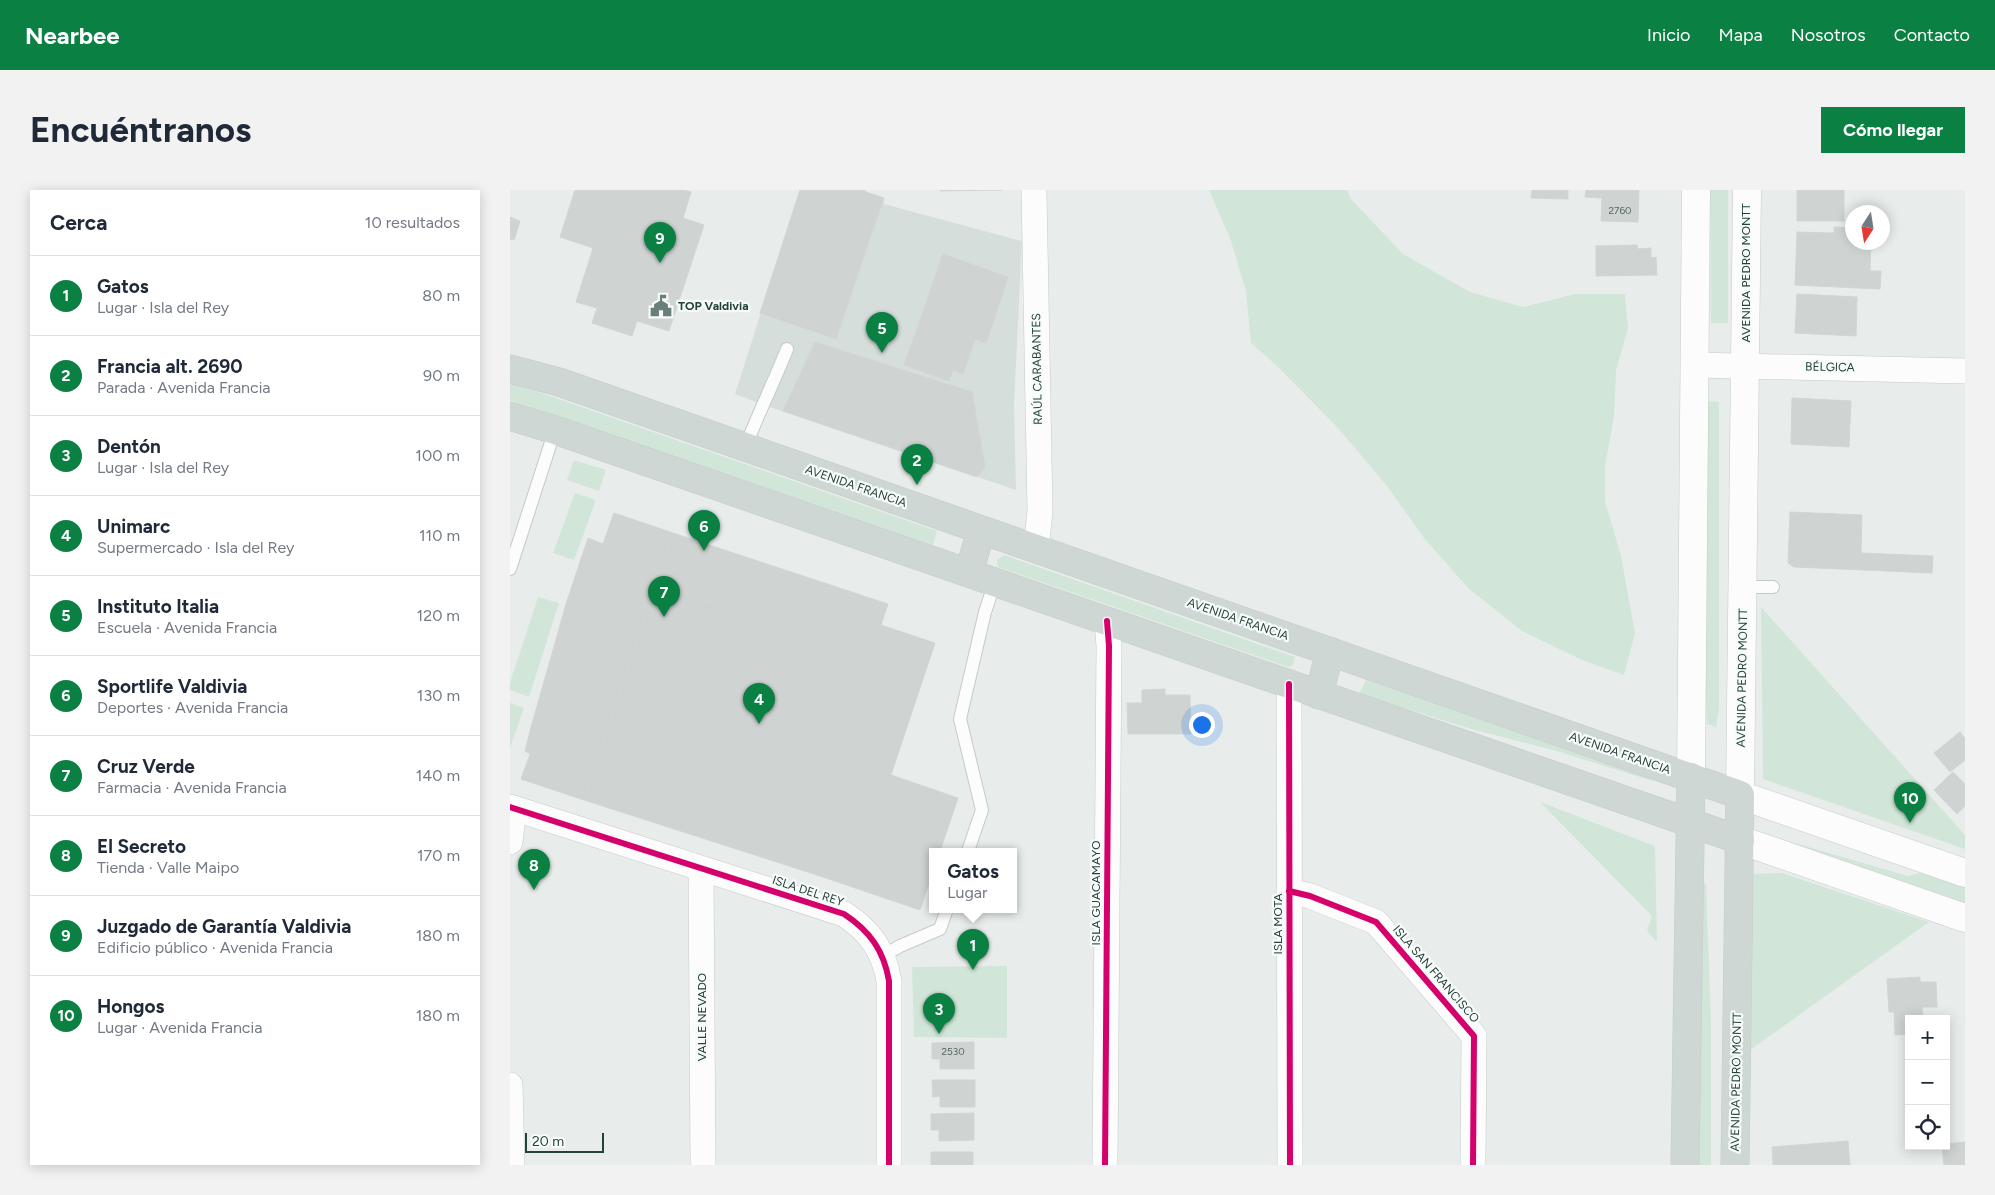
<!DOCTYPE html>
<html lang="es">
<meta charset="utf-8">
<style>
body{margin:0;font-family:Figtree,sans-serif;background:#f2f2f3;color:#1f2937}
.controls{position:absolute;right:15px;bottom:15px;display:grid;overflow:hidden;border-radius:0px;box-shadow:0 2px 12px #0003}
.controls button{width:45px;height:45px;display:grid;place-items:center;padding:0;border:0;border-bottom:1px solid #e0e1e3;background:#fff;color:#1f2937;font:25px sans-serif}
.compass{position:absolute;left:1335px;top:15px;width:45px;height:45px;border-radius:50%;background:#fff;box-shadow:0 2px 12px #0003;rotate:192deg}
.scale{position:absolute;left:15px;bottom:12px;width:79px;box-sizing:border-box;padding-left:5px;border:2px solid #24423a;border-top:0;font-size:14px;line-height:18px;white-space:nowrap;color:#24423a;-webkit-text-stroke:4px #f7fbf9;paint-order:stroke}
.you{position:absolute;left:691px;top:534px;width:18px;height:18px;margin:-12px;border:4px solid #fff;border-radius:50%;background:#1a73e8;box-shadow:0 0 0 8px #1a73e833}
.badge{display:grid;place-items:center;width:32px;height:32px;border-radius:50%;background:#0b8043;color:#fff;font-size:16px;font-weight:700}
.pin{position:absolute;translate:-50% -41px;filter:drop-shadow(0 1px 2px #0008)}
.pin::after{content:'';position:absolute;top:26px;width:18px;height:15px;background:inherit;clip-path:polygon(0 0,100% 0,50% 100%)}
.popup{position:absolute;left:419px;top:658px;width:88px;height:65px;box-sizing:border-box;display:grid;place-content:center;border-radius:0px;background:#fff;filter:drop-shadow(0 1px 4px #0005);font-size:16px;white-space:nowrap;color:#747a83}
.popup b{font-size:19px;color:#1f2937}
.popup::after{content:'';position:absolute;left:50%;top:100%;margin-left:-10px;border:10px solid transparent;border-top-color:#fff}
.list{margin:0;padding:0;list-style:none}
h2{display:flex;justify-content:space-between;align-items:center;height:65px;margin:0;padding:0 20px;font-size:21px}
h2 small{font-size:16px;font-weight:400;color:#747a83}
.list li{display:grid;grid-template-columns:32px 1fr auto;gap:15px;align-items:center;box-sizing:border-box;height:80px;padding:0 20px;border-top:1px solid #e0e1e3}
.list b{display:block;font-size:19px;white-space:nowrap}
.list p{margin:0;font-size:16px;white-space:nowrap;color:#747a83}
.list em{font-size:16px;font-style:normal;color:#747a83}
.icon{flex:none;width:28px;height:28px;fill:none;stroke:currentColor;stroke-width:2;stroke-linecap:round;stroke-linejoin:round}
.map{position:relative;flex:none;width:1455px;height:975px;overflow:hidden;border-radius:0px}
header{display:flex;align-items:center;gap:30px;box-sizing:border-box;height:70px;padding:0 25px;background:#0b8043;color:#fff}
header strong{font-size:24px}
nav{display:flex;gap:28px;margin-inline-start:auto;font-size:18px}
.intro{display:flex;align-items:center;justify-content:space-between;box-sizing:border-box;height:120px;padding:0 30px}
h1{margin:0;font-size:35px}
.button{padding:12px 22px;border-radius:0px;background:#0b8043;color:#fff;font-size:18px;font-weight:700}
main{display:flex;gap:30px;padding:0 30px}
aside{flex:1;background:#fff;border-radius:0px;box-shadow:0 2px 12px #0003}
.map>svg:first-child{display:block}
.built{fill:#d6dedb}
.green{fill:#d1e6d8}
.building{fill:#cfd4d2;stroke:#d1d6d4}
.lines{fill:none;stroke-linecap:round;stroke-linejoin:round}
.lane-casing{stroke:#c5cac8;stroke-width:14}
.street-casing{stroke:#c5cac8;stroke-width:26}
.secondary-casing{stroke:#c3cbc8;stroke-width:29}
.primary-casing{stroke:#c3ccc9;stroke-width:29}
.lane{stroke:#fcfcfc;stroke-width:12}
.street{stroke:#fcfcfc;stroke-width:25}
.secondary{stroke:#fcfcfc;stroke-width:28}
.primary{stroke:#cfd7d5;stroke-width:28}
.cycleway-casing{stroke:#f7fbf9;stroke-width:9}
.cycleway{stroke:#d6006c;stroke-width:6}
.labels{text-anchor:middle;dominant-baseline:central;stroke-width:4.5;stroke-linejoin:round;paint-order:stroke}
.number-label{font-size:10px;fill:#506761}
.street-label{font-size:12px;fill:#24423a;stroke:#f7fbf9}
.poi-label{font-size:12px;font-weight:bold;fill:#24423a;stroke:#f7fbf9;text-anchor:start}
</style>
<header>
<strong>Nearbee</strong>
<nav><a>Inicio</a><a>Mapa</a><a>Nosotros</a><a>Contacto</a></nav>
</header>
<div class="intro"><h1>Encuéntranos</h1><a class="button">Cómo llegar</a></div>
<main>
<aside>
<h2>Cerca<small>10 resultados</small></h2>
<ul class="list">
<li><span class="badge">1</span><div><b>Gatos</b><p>Lugar · Isla del Rey</p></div><em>80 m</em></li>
<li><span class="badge">2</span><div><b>Francia alt. 2690</b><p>Parada · Avenida Francia</p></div><em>90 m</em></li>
<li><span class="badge">3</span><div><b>Dentón</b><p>Lugar · Isla del Rey</p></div><em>100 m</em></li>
<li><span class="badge">4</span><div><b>Unimarc</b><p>Supermercado · Isla del Rey</p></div><em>110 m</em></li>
<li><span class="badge">5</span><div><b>Instituto Italia</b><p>Escuela · Avenida Francia</p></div><em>120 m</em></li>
<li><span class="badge">6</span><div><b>Sportlife Valdivia</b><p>Deportes · Avenida Francia</p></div><em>130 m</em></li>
<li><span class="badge">7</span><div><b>Cruz Verde</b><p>Farmacia · Avenida Francia</p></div><em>140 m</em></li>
<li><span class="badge">8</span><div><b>El Secreto</b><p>Tienda · Valle Maipo</p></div><em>170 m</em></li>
<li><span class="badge">9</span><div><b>Juzgado de Garantía Valdivia</b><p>Edificio público · Avenida Francia</p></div><em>180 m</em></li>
<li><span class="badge">10</span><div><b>Hongos</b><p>Lugar · Avenida Francia</p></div><em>180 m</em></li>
</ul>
</aside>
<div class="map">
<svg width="1455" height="975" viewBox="0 0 1455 975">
<rect width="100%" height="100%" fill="#e8edeb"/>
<!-- built -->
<polygon class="built" points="290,0 356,0 356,2 374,8 374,14 512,51 504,215 506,300 254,215 225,204"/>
<!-- green -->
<g class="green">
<polygon points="699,0 837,0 841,9 893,64 960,102 1013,117 1065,104 1115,104 1118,139 1106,180 1104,227 1095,276 1095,311 1111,366 1125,443 1114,485 1072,470 1012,441 958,398 914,348 877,296 827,237 767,176 741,153 736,101 720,48"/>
<polygon points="1200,0 1218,0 1218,133 1201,133"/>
<polygon points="0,192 427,341 423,355 0,210"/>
<polygon points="1196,211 1209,212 1209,519 1206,537 1197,534 1191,453"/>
<polygon points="64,270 96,280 89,301 57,290"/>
<polygon points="65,303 86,310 64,370 43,363"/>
<polygon points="494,365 785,467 783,475 778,477 488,377 487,370"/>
<polygon points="28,407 49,413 19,507 0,500 0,493"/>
<polygon points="1251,417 1455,645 1455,659 1253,589"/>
<polygon points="856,490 1144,587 1143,591 1043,560 961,539 849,504"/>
<polygon points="0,513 14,518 0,558"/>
<polygon points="1030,612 1145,656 1147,752 1137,741 1142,726"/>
<polygon points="1267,648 1398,686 1418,681 1455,697 1455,716 1265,652"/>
<polygon points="1272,683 1419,732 1236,863 1243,684"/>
<polygon points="1192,693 1196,694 1201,831 1201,975 1186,975"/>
<polygon points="497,776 497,848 404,847 402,777"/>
</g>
<!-- building -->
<g class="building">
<polygon points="65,0 174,0 181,2 173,28 194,35 159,141 127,131 122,146 82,133 87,118 66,112 83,58 50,47"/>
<polygon points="290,0 350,0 374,8 326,149 250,123"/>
<polygon points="430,0 492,0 430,1"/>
<polygon points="1022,0 1058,0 1058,9 1021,8"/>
<polygon points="1076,0 1129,0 1128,32 1091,31 1092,8 1075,7"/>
<rect x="1287" y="0" width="47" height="31"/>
<polygon points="0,27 10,31 4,50 0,49"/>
<polygon points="1324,37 1342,38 1342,52 1361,52 1360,81 1371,81 1370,99 1285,95 1287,42 1324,43"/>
<polygon points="1127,55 1128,59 1141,58 1141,68 1146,67 1147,85 1086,86 1086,56"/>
<polygon points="433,64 498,87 476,153 410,130"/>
<polygon points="1287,104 1347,107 1346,146 1285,143"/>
<polygon points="410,130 465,150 453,184 443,180 439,191 394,175"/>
<polygon points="305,152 462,202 475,277 467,287 273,221"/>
<polygon points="1282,208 1341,211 1339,257 1281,254"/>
<polygon points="1280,322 1352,325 1351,363 1423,366 1422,383 1284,377 1278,373"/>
<polygon points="104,323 163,343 74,610 11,589 20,564 15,561 20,541 56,414 78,348 93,354"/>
<polygon points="163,343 378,414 371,435 425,453 415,483 146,394"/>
<polygon points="146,394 415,483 381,585 448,608 430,661 423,661 423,681 410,720 310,686 74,610"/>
<polygon points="655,499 655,505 680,505 681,544 618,544 617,513 632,513 632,500"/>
<polygon points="1450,542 1455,549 1455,570 1440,582 1424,563"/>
<polygon points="1443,582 1455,594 1455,616 1447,624 1424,600"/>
<polygon points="1410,787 1410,792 1426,792 1427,817 1412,817 1413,829 1399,829 1399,844 1385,845 1384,822 1379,822 1377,789"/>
<polygon points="464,852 464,879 430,879 430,869 422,869 422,853"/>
<polygon points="422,890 465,890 465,917 430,917 430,906 423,907"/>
<polygon points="464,923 464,950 429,951 429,940 421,940 421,924"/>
<polygon points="1338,951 1340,975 1263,975 1262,957"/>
<polygon points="1455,952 1455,975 1434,975 1432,956 1436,956 1436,954"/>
<rect x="421" y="962" width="42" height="13"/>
</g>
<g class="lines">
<!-- lane casing -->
<g class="lane-casing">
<g id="lane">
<path d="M235,258C248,224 264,192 277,159"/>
<polyline points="0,379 45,240"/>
<polyline points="1233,397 1263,397"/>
<polyline points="458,661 472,620 450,529 475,422 485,392"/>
<polyline points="373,766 390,756 430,739 437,719"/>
</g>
</g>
<!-- street casing -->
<g class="street-casing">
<g id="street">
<polyline points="524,0 530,321 526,359"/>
<polyline points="1184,175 1455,181"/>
<polyline points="779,494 780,975"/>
<path d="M0,617L334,724C360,741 374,761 379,791V975"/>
<polyline points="0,652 4,619"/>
<polyline points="191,679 193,975"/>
<polyline points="779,701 800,706 866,732 964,846 963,975"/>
<polyline points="0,895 2,975"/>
<polyline points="595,975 599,456 597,431"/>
</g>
</g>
<!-- secondary casing -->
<g class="secondary-casing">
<g id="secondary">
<polyline points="1237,0 1230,605 1455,683"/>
<polyline points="1181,587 1186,0"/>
<polyline points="1230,650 1455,728"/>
</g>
</g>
<!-- primary casing -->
<g class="primary-casing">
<g id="primary">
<polyline points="0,179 49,192 1230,605 1225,975"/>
<polyline points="0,226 45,240 1230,650"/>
<polyline points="459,383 471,340"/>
<polyline points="809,505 820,461"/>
<polyline points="1175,975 1181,587"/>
</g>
</g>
<!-- lane -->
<use href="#lane" class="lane"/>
<!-- street -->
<use href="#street" class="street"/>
<!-- secondary -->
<use href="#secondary" class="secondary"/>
<!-- primary -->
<use href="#primary" class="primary"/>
<!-- cycleway casing -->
<g class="cycleway-casing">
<g id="cycleway">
<polyline points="779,494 780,975"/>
<path d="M0,617L334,724C360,741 374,761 379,791V975"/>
<polyline points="779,701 800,706 866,732 964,846 963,975"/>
<polyline points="595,975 599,456 597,431"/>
</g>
</g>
<!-- cycleway -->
<use href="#cycleway" class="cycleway"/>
</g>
<!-- icons -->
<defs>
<g id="civic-bare" transform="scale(1.725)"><path d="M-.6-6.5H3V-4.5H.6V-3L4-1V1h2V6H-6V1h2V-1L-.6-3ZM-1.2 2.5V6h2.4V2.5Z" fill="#697e78" stroke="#f7fbf9" stroke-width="2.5" paint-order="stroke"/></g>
</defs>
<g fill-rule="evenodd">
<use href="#civic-bare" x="151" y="116"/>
</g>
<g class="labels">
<!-- number labels -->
<g class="number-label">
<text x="1110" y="20">2760</text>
<text x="443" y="861">2530</text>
</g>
<!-- street labels -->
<g class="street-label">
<text transform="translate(1236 83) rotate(-90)">AVENIDA PEDRO MONTT</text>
<text transform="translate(1320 177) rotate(1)">BÉLGICA</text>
<text transform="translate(527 179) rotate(-91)">RAÚL CARABANTES</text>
<text transform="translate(346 296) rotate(19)">AVENIDA FRANCIA</text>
<text transform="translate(728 429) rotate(19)">AVENIDA FRANCIA</text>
<text transform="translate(1232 488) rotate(-89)">AVENIDA PEDRO MONTT</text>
<text transform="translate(1110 563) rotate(19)">AVENIDA FRANCIA</text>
<text transform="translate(298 701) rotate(18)">ISLA DEL REY</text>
<text transform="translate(586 703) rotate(-90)">ISLA GUACAMAYO</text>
<text transform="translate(768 734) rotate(-90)">ISLA MOTA</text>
<text transform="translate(926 784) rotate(49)">ISLA SAN FRANCISCO</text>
<text transform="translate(192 827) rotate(-90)">VALLE NEVADO</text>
<text transform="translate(1226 892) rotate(-89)">AVENIDA PEDRO MONTT</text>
</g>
<!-- poi labels -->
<g class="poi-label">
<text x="168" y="116">TOP Valdivia</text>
</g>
</g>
</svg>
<div class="controls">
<button>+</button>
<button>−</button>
<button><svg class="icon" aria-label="locate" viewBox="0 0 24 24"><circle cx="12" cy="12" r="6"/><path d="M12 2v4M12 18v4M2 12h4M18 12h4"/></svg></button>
</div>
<svg class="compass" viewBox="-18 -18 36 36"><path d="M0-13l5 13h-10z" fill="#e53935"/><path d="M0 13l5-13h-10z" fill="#747a83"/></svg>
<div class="scale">20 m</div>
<div class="you"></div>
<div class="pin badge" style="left:463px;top:780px">1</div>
<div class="popup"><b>Gatos</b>Lugar</div>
<div class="pin badge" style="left:407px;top:295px">2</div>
<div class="pin badge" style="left:429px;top:844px">3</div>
<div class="pin badge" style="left:249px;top:534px">4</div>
<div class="pin badge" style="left:372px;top:163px">5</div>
<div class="pin badge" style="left:194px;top:361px">6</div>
<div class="pin badge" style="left:154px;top:427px">7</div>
<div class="pin badge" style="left:24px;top:700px">8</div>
<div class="pin badge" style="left:150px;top:73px">9</div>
<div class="pin badge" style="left:1400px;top:633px">10</div>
</div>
</main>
